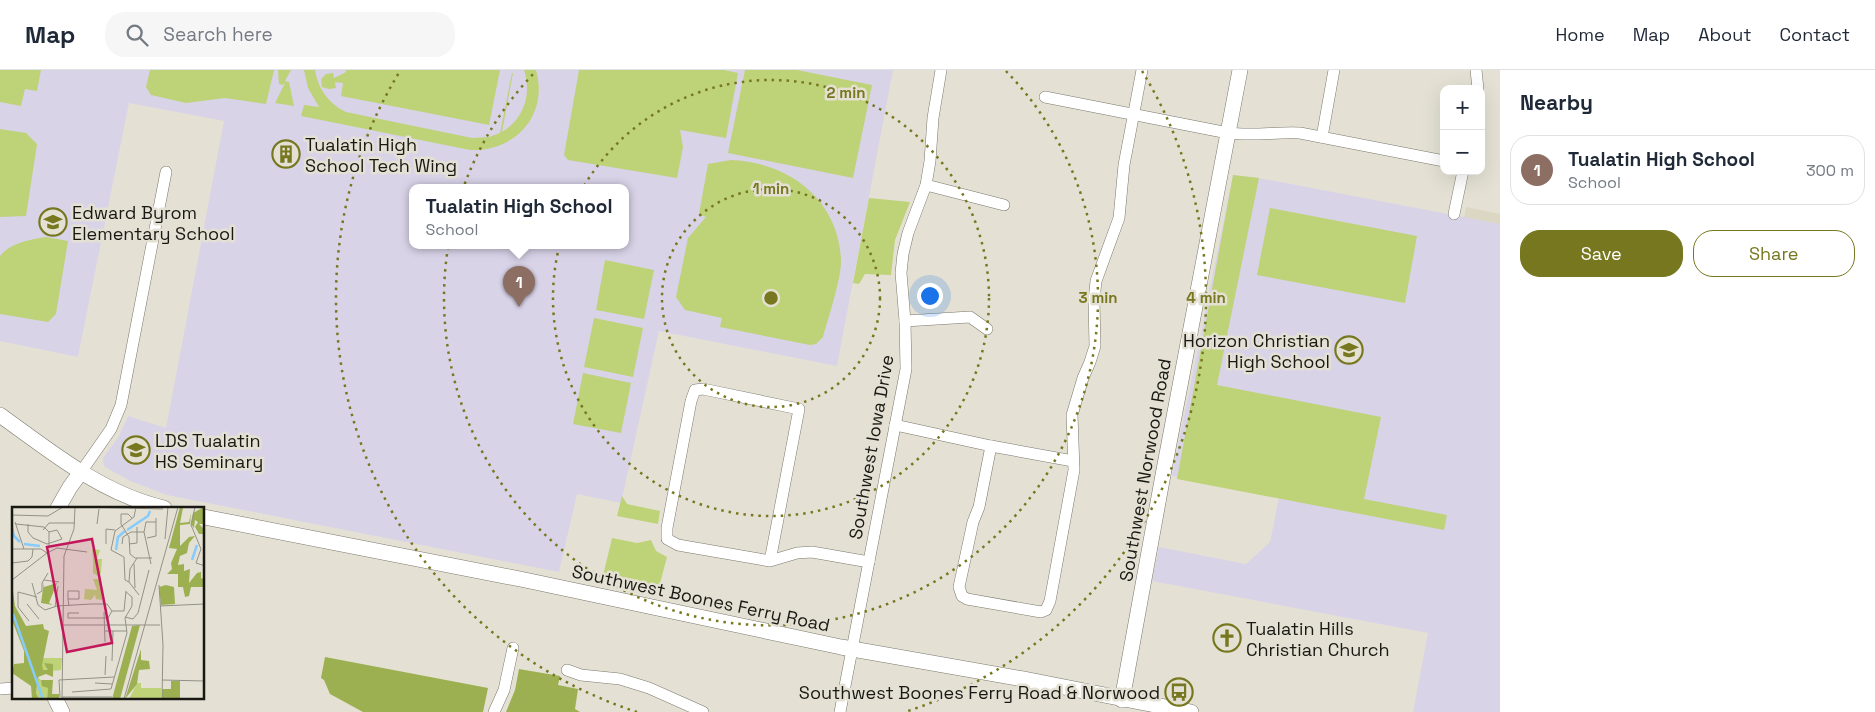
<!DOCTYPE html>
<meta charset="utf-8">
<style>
body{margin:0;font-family:"Space Grotesk",sans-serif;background:#f6f6f7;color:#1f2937}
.controls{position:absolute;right:15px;top:15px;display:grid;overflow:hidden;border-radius:10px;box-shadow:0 5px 20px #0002}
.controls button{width:45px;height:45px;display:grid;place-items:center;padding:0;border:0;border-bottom:1px solid #e0e1e3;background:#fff;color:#1f2937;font:25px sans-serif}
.you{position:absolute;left:929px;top:225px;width:18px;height:18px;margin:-12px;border:4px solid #fff;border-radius:50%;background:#1a73e8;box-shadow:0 0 0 8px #1a73e833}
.badge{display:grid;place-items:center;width:32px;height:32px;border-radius:50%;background:#76771e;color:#fff;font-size:16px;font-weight:700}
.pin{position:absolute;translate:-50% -41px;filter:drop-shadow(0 1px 2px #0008)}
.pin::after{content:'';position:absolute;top:26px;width:18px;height:15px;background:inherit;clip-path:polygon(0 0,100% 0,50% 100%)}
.popup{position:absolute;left:409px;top:114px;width:220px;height:65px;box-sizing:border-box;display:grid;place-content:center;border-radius:10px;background:#fff;filter:drop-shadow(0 1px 4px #0005);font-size:16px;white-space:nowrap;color:#747a83}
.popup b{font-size:19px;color:#1f2937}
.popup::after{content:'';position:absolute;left:50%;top:100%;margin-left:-10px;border:10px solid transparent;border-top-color:#fff}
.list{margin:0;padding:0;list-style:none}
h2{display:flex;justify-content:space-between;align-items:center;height:65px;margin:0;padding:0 20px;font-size:21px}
h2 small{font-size:16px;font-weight:400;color:#747a83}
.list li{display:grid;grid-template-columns:32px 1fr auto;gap:15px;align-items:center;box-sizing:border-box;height:70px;margin:0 10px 10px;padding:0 10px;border:1px solid #e0e1e3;border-radius:20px}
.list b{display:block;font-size:19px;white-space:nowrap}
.list p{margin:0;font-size:16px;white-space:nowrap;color:#747a83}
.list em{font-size:16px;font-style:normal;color:#747a83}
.actions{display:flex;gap:10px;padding:15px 20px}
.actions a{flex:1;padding:11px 0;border:1px solid #76771e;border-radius:20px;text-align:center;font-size:18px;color:#76771e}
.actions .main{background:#76771e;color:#fff}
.icon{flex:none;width:28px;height:28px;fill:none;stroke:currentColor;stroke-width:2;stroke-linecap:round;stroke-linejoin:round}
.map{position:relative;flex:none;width:1500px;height:642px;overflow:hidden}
header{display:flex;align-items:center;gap:30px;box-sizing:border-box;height:70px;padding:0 25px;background:#fff;border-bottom:1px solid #e0e1e3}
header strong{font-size:24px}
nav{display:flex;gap:28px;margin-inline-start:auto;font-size:18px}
.search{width:350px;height:45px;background:#f6f6f7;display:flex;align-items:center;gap:12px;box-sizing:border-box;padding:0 18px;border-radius:20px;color:#747a83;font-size:19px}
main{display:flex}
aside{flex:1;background:#fff}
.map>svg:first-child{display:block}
.built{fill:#dbd7c3}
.education{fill:#d9d3e8;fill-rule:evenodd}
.green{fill:#bed278}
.forest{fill:#9cb051}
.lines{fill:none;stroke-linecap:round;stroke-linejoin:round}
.street-casing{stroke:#7a786c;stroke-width:12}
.secondary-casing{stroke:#7a786c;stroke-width:16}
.street{stroke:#fff;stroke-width:11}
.secondary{stroke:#fff;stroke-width:15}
.ring{fill:none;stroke:#76771e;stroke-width:2.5;stroke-dasharray:2.5 5}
.labels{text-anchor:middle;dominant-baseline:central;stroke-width:5;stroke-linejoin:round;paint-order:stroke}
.poi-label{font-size:18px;fill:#191813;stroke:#e4e1d4;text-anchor:start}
.street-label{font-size:18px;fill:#191813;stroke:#e4e1d4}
.inset-river{fill:none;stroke:#86cbfc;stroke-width:2.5}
.inset-road{fill:none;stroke:#939187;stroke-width:1}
.view{fill:#c2185b;fill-opacity:0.15;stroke:#c2185b;stroke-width:2.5}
.inset-edge{fill:none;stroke:#191813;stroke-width:2.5}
.centre{fill:#76771e;stroke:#e4e1d4;stroke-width:2.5}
.ring-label{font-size:15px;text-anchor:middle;font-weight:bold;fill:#76771e;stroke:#e4e1d4;stroke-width:5;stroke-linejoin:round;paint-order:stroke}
</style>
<header>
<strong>Map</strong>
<div class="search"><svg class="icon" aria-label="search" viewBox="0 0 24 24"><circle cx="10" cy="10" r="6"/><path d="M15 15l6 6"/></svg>Search here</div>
<nav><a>Home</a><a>Map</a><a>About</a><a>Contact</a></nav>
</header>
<main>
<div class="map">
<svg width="1500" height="642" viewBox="0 0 1500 642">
<rect width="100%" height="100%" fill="#e4e1d4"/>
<!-- built -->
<polygon class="built" points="1466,137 1500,144 1500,154 1464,148"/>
<!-- education -->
<g class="education">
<path d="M0,0H893L837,296L659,261L621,433L577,424L559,502L167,425L130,411L105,397L103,392V388L119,366L128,346L166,358L224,51L129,33L78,287L0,271ZM413,118H625V176H413Z"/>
<polygon points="1233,105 1259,108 1500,154 1500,642 1413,642 1428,563 1152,511 1159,477 1246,494 1270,472 1279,427 1172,406"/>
</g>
<!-- green -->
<g class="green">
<polygon points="0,0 41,0 37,21 25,19 21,36 0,32"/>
<polygon points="150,0 274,0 266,34 225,28 186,33 151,25 146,17"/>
<polygon points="278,0 291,0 285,11 289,12 294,36 275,33 284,15 285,12 283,15 279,14"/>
<path d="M304,0H315C318,19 329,34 346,42L472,68L489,67L500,63L512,3H513L502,62C524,49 532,24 524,0H536C549,45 515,82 470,80L301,46L304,35L319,37L308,18Z"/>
<polygon points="346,0 500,0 489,55 341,26 343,13 335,12 336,18 329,19 322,17 321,9 326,4 333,3 334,8 346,2"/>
<polygon points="579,0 724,0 738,3 726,68 680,60 683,77 677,108 568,90 564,85"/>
<polygon points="745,0 797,0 872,15 853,108 728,83"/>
<polygon points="0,59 26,63 37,74 26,146 0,147"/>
<path d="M731,90C788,92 838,129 841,189C842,207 828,249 823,267L816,274L810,275L720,257L722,248L685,240L676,227L688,168L706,147L699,144L708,94Z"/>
<polygon points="1233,105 1259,108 1217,315 1381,347 1364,429 1447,445 1444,460 1177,409"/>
<polygon points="869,128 910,132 895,170 891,205 865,204 859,214 853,213"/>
<polygon points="1270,138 1417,166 1405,233 1257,205"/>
<path d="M46,167L68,171L56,244L48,252L0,244V186C12,172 29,170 46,167Z"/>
<polygon points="605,190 654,200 644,249 596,240"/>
<polygon points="594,248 643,258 633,307 584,297"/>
<polygon points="583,303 631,313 621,363 573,354"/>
<polygon points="622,426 627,434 660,441 658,454 617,446"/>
<polygon points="612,468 637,473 651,470 656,481 667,487 658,521 602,510"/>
</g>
<!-- forest -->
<g class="forest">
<polygon points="325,587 488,618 483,642 363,642 330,624 324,610 321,608"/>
<polygon points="519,599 560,606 558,615 578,619 575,639 580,642 506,642 515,620"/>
</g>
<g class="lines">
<!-- street casing -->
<g class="street-casing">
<g id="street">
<polyline points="1476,0 1478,19"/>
<path d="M1045,27L1228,63C1252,66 1276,62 1300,63L1444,91"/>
<polyline points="1322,67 1334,0"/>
<polyline points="926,115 1004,135"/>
<polyline points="1454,144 1463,101"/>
<polyline points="905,251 970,247 987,259"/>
<polyline points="895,355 991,376 1073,391"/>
<polyline points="991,376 979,437 973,452 959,517 962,526 967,529 1041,542 1046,540 1050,531 1074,400 1072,345 1083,308 1090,292 1095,276 1094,231 1096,211 1119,148 1124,95 1142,0"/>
<polyline points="81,402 111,359 121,335 166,102"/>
<polyline points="770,491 799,339 703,319 695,320 691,331 667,458 667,469 678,475 770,491 797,483 812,482 869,492"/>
<polyline points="567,600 581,605 620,609 649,618 703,642"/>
<polyline points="0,619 14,618"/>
<polyline points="494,642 504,620 513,578"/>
<polyline points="840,642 906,299 905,251 901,203 903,184 908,163 926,115 930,91 933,48 941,0"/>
</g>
</g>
<!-- secondary casing -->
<g class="secondary-casing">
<g id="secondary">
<path d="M0,345C50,381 102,424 164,438"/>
<polyline points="58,438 70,417 81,402"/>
<polyline points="204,447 525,510 841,577 1023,609 1191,642"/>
<polyline points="55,628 62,642"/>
<polyline points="1122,630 1163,405 1240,0"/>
</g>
</g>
<!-- street -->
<use href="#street" class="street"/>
<!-- secondary -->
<use href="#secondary" class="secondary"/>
</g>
<!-- distance rings -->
<g class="ring">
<circle cx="771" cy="228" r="109"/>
<circle cx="771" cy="228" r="218"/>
<path d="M1006 1A327 327 0 1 1 536 1"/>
<path d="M637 642A435 435 0 0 1 400 1M1142 1A435 435 0 0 1 905 642"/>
</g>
<!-- icons -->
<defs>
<g id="building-ring" transform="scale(1.4375)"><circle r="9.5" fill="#e4e1d4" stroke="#76771e" stroke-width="1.5"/><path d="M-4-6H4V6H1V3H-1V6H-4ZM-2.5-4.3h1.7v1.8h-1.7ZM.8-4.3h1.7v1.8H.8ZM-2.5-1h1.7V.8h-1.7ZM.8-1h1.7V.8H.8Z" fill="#76771e"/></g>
<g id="school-ring" transform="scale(1.4375)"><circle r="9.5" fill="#e4e1d4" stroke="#76771e" stroke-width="1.5"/><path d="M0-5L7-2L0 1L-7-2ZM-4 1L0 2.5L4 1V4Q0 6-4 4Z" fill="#76771e"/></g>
<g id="church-ring" transform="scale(1.4375)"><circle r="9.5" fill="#e4e1d4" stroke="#76771e" stroke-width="1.5"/><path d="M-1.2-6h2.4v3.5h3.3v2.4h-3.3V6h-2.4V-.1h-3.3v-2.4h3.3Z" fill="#76771e"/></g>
<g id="bus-ring" transform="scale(1.4375)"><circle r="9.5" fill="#e4e1d4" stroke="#76771e" stroke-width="1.5"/><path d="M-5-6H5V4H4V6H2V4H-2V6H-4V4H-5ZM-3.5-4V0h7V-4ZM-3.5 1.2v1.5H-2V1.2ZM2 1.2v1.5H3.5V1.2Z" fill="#76771e"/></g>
</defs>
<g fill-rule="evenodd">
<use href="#building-ring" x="286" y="84"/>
<use href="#school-ring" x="53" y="152"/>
<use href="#school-ring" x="1349" y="280"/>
<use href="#school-ring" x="136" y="380"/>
<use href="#church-ring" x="1227" y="568"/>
<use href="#bus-ring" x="1179" y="622"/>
</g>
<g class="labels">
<!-- poi labels -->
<g class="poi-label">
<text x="305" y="74">Tualatin High<tspan x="305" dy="21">School Tech Wing</tspan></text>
<text x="72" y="142">Edward Byrom<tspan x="72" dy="21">Elementary School</tspan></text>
<text x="1330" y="270" text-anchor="end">Horizon Christian<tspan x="1330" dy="21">High School</tspan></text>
<text x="155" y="370">LDS Tualatin<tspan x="155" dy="21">HS Seminary</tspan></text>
<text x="1246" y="558">Tualatin Hills<tspan x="1246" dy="21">Christian Church</tspan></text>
<text x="1160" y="622" text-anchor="end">Southwest Boones Ferry Road &amp; Norwood</text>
</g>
<!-- street labels -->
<g class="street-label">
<text transform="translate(871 377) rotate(-80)">Southwest Iowa Drive</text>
<text transform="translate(1145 400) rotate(-80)">Southwest Norwood Road</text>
<text transform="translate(701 528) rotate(12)">Southwest Boones Ferry Road</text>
</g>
</g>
<!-- overview -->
<g transform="translate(12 437)">
<rect width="192" height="192" fill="#e4e1d4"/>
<path d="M80,42L88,43L85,52H90L89,66L86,69L81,66V53L84,52L81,53ZM81,72H89L90,93L84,92L83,88L79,93L72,92L73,82L85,83ZM12,151H50L49,163L12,167ZM26,170L36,181L35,192H27L24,186ZM125,176H129V181H149V192H117Z" fill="#bed278"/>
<path d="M168,0H179L171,1L168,16L177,15L179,6L178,17L168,18V39L177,30L183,29L177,36L175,46L168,49L166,58L172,57V64L178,62L177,76L185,66L189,65V71L192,72V80H179L177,89L173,90L171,80H166V67H155L160,62L159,56L165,42L157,41ZM192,0V17H187L192,22V27H187L183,20L186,15L183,13L182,21L179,17L181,6ZM32,75V80L45,76L37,96L41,98L29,96ZM154,78L162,80L163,97L149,98L147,80ZM1,84L3,99L14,119L31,117L32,122L37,124L30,158L31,163H36L32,156L41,157V170L34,167L26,170L24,186L27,192H20L19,179L0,166L2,157L12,156V144L0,113ZM128,118L108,192H100L120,119ZM129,142V153L137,154L138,162L127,163L125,177L113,192ZM29,173H41L40,187H47V192H35L36,181L30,179ZM159,174H168V192H150V182H159Z" fill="#9cb051"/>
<path class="inset-river" d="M0,21L2,29L8,35M115,23L136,9L138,4M12,37L28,39M104,43L106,30L113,24M180,53L185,38M1,107L31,192"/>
<path class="inset-road" d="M73,0L151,2M183,0L179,18L189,42L184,56L193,59M0,8L36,9L51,0M120,11L116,7H109V17L117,30L118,47L123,51H140M3,15L12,42M4,17L32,20L37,25V39M16,17V25L21,31L35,37L50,32L45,23L37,25M85,17L87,2M31,23L37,16H63M132,25L134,15H144M135,31L144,29V11M153,32L156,0M94,37V22L103,23M110,37L111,30L119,25H132L139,57M117,37L125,36V20M0,42H29L35,46L45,41L75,45M125,51L118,62L117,75L127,88M0,56L16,54L20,50L21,42M122,57L123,81M0,73L35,46M32,73L47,75M117,75L113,73L112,50L99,43L103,24L122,10L124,0M20,76L26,98L33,103L45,99L79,97H95L100,104M147,78L151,138L150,192M25,87L30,84V76L36,66M56,92H67V84H56V92L57,99M15,97L27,112M148,99L193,97M43,100L46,79M112,104L114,84M92,105L93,135M67,106H56V111H96L100,104H112M113,110L121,112L126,106L137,63M17,114L6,100V85L25,90M51,118H148M93,124H115M100,154L101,124M93,168L94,149M150,173L193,174M83,176L100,177M60,185L99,182L115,126L113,111L120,99V90L114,85M48,190L47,173L102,170M50,190H100M50,192L52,49L62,22L63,0M112,192L166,0"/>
<path class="view" d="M80,32L100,136L55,145L35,40Z"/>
<rect width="192" height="192" class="inset-edge"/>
</g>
<circle cx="771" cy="228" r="8" class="centre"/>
<g class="ring-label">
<text x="846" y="28">2 min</text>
<text x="771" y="124">1 min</text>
<text x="1098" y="233">3 min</text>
<text x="1206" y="233">4 min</text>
</g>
</svg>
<div class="controls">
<button>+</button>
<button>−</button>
</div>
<div class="you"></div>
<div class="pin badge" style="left:519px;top:237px;background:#8d6e63">1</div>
<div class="popup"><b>Tualatin High School</b>School</div>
</div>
<aside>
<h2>Nearby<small></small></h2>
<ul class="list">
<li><span class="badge" style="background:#8d6e63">1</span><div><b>Tualatin High School</b><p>School</p></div><em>300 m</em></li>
</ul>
<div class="actions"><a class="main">Save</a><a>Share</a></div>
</aside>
</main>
